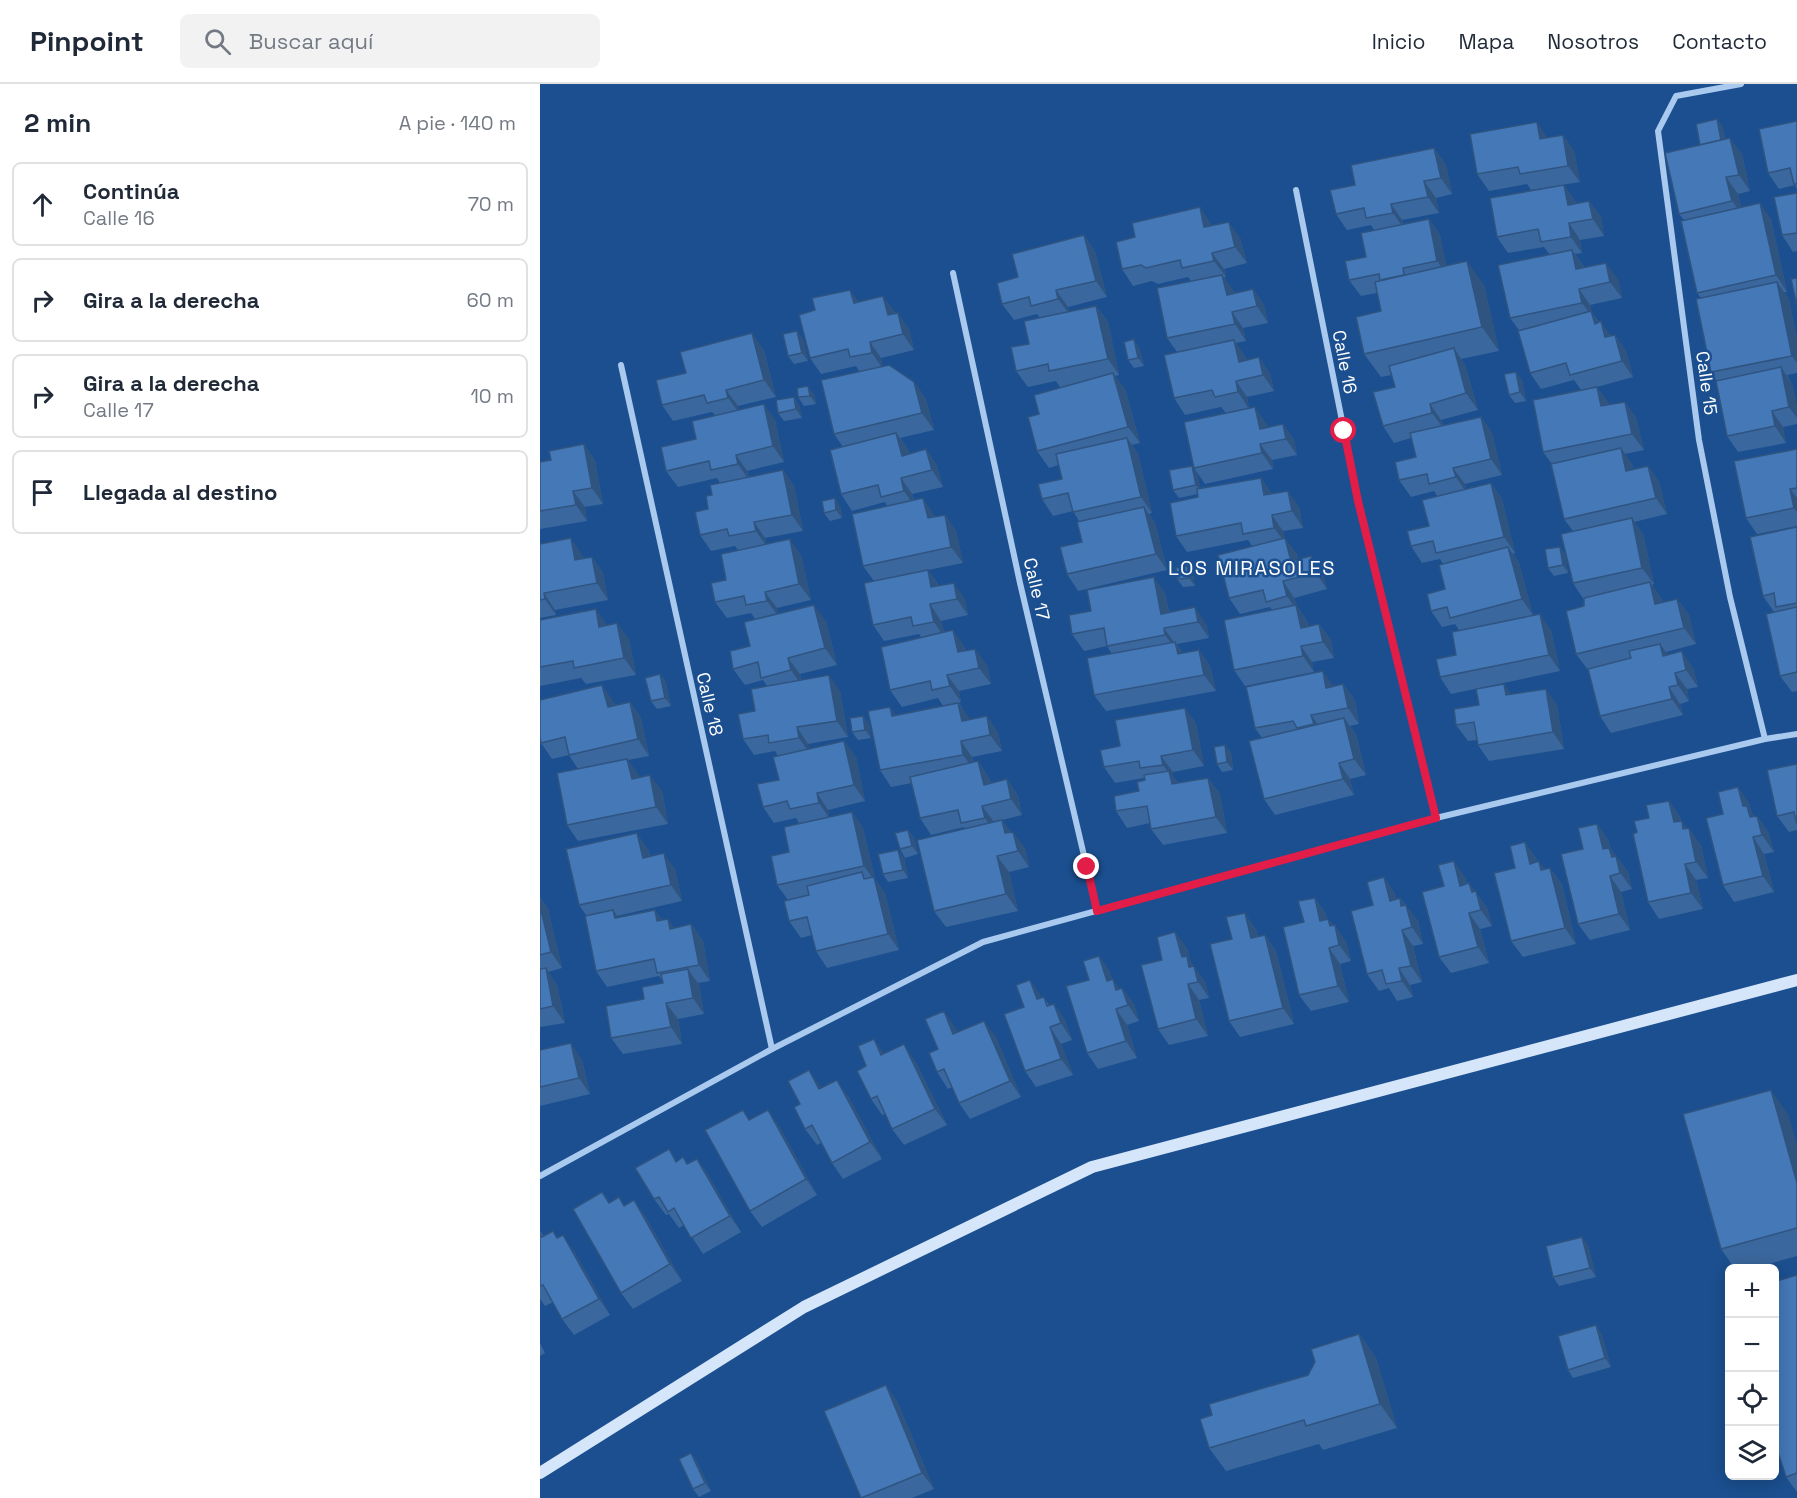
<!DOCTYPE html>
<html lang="es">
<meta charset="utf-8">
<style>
body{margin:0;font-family:"Space Grotesk",sans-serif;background:#f2f2f3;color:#1f2937}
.controls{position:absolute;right:18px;bottom:18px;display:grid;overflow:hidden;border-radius:9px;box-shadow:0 3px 15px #0003}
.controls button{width:54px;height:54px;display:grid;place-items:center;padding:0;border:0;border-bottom:2px solid #e0e1e3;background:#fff;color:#1f2937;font:30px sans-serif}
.stop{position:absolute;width:18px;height:18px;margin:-14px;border:4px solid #e11d48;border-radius:50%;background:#fff}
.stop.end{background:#e11d48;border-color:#fff;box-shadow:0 2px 6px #0008}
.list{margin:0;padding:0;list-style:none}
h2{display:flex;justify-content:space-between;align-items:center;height:78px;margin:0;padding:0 24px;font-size:26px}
h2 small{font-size:20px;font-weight:400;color:#747a83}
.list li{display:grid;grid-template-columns:39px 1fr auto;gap:18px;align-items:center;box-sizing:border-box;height:84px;margin:0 12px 12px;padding:0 12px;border:2px solid #e0e1e3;border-radius:9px}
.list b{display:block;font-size:22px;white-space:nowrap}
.list p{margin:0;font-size:20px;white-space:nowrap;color:#747a83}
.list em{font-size:20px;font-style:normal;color:#747a83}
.icon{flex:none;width:33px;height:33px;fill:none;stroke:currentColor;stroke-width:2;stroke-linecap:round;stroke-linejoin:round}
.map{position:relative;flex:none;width:1257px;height:1414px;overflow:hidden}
header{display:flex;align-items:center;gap:36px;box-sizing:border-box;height:84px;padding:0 30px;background:#fff;border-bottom:2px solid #e0e1e3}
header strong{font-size:28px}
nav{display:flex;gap:33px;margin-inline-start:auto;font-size:21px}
.search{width:420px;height:54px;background:#f2f2f3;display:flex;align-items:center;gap:15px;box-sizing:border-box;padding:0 21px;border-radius:9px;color:#747a83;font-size:22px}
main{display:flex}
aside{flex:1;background:#fff}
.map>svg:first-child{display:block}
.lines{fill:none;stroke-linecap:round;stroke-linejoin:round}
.street{stroke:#a9c9ee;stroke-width:6}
.secondary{stroke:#d6e6fa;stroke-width:12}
.wall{fill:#3a679d}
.shaded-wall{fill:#305480}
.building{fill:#4478b7;stroke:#305480;stroke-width:1.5}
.route{stroke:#e11d48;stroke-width:8}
.labels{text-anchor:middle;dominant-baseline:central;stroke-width:5;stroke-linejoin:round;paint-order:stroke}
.street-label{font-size:18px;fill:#fff;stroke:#1b4f8f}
.neighbourhood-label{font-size:20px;letter-spacing:1.5px;fill:#fff;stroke:#1b4f8f}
</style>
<header>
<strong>Pinpoint</strong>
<div class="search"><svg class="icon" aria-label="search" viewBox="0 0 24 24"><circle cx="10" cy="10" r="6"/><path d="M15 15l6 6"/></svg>Buscar aquí</div>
<nav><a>Inicio</a><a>Mapa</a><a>Nosotros</a><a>Contacto</a></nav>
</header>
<main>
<aside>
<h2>2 min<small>A pie · 140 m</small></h2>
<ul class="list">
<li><svg class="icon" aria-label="ahead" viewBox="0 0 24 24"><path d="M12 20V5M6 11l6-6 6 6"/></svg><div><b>Continúa</b><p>Calle 16</p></div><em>70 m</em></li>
<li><svg class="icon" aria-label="right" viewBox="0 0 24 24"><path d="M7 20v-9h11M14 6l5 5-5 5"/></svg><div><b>Gira a la derecha</b></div><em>60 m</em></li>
<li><svg class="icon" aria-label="right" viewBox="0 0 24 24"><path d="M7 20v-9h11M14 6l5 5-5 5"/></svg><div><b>Gira a la derecha</b><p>Calle 17</p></div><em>10 m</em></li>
<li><svg class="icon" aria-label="arrive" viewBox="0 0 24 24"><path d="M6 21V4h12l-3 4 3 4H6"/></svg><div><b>Llegada al destino</b></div></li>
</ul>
</aside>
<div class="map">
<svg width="1257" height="1414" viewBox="0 0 1257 1414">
<rect width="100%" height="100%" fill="#1b4f8f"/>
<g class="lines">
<!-- street -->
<g class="street">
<polyline points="1201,0 1136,12 1118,47 1159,356 1190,513 1225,655"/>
<polyline points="756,106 818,417 896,734"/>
<polyline points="413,189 480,499 557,827"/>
<polyline points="81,281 232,965"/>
<polyline points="0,1092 232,965 443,858 896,734 1225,655 1257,650"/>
</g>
<!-- secondary -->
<polyline class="secondary" points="0,1389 264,1223 552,1083 1257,896"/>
</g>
<!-- wall -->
<g class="wall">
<polygon points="1177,35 1183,44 1185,55 1202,70 1210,107 1198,110 1201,123 1231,135 1247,208 1244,208 1249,215 1257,256 1257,289 1247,291 1252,300 1257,322 1257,340 1243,343 1246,359 1198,368 1187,352 1177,297 1171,288 1161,214 1157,209 1144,136 1139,130 1160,61"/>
<polygon points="1257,37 1257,105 1255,101 1239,105 1228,89"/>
<polygon points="1023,51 1034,67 1040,98 991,106 987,100 949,107 937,90"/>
<polygon points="894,64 906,81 912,110 896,114 899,129 862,136 863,140 889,135 900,151 906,182 944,201 959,267 921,275 925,281 938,326 901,336 903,341 941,333 952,349 962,391 925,400 926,405 951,399 962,415 975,469 973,470 979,479 993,531 1011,546 1020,587 911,610 900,593 916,571 919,546 915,540 902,543 891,527 905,505 903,480 900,475 882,479 871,462 889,442 897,412 894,407 871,413 859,396 876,373 871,354 854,359 843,342 855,303 852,291 841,293 824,270 841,227 837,209 821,212 809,196 826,173 834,146 831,141 807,146 796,130 815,101"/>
<polygon points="1024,101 1035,117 1036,119 1049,117 1061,133 1064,152 1040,156 1042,169 1035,170 1044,183 1078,195 1082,214 1050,221 1052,229 1059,238 1071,252 1075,251 1086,267 1093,293 1057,303 1069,321 1085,318 1096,334 1104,366 1085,370 1092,380 1093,385 1108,382 1119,398 1127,430 1094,438 1103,450 1114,500 1112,501 1121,514 1122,519 1137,515 1149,531 1156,560 1126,568 1128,571 1153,584 1158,603 1147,605 1149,617 1140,620 1143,631 1071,649 1060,632 1048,586 1036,570 1044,516 1033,499 1033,447 1024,435 1012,380 1003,368 1041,306 1034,296 1001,305 990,289 979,246 970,234 1010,171 1004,163 968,169 957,153"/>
<polygon points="1257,109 1257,167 1253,168 1242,151"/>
<polygon points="671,140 671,142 700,154 707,179 684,185 686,193 684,193 694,209 713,205 724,221 728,239 703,244 706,257 696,259 705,272 706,276 719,273 730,290 734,307 707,313 709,324 726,339 727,343 743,340 754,356 757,371 732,376 733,385 665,400 654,384 686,329 681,323 645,331 634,314 637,268 627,254 651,197 648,193 618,200 612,197 593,202 582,185"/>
<polygon points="544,151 555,168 567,213 528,223 529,228 556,222 568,238 579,291 575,292 585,305 600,359 592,361 598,370 612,429 609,430 615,439 627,486 538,507 527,490 542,458 539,437 533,427 513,432 502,415 522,395 518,381 509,384 497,367 499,330 520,303 516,297 488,303 476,287 489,260 500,234 497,230 474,236 462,220 478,193"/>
<polygon points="319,218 355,228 369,245 374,266 341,274 342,282 374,298 386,315 394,346 360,354 368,365 369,370 386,365 397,382 403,403 372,410 374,416 394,431 395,433 405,431 416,447 423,479 388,486 399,502 425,515 428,531 401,537 404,548 424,562 426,567 447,581 451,600 419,607 421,618 419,619 430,636 447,632 458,649 462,667 432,673 433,678 438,677 449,694 451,699 467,695 478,712 482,731 454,738 462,736 471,748 485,764 489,783 469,788 478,827 406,843 394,827 425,745 424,743 391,751 380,734 372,699 351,703 340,686 356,631 403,622 398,614 362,623 350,606 381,553 379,550 344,557 333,541 334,497 323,482 347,422 345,418 312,427 301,410 303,363 294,350 319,287 316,282 281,290 270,274"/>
<polygon points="263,255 268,277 254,280 248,272"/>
<polygon points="594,255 599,264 604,282 594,284 588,276"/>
<polygon points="224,266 236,313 198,322 199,326 235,336 244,378 207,387 209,393 243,386 254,402 263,447 225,454 226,460 261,471 271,516 237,524 238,529 286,537 297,581 260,590 261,596 300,607 308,653 268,660 269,665 316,673 325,717 288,726 289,733 312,728 323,744 335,795 345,809 359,866 287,884 276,867 272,851 261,854 249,837 248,816 237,801 259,739 256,734 234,739 223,723 239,696 238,672 235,667 214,671 203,655 215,627 227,602 223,596 205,601 193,585 210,562 215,535 211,529 187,534 175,518 186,496 198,466 195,462 171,467 160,451 172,411 180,399 177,394 138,403 126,387 156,355 175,331 172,328 133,337 122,321 146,289"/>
<polygon points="982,296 986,317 975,319 969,311"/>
<polygon points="274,310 276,320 264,322 258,313"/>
<polygon points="254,313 259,321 262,334 244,337 238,329"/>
<polygon points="44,360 55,377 63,420 45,423 47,437 0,445 0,378 11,376"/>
<polygon points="1257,365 1257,442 1217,450 1206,434"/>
<polygon points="652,382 657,390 660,404 721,394 732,410 759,423 763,444 743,447 744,454 757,470 758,475 782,488 787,505 754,514 757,522 767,537 768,542 779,540 791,556 794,574 772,578 774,588 705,602 694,586 732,526 730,523 700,530 689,514 712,462 708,456 647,468 636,452 658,413 658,410 639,414 633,406"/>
<polygon points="300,422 302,434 290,437 284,429"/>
<polygon points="1257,443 1257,607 1252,608 1240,592 1239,527 1234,528 1223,512"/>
<polygon points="0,460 42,471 43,474 52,473 63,489 68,516 15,526 16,531 0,534"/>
<polygon points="1020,463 1025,471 1028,489 1014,492 1008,484"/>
<polygon points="653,491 655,502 643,503 637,495"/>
<polygon points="625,509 629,528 666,540 669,554 637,560 643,569 659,566 670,582 676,607 566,627 554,611 572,570 567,562 544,567 532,550 551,527"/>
<polygon points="0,536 67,541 89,555 96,591 46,600 41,594 0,602"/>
<polygon points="120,590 126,599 131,622 117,625 111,617"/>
<polygon points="803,600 815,616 819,640 810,642 816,650 826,691 810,695 814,711 735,731 724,715 722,654 715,644 793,602"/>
<polygon points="971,610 1017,621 1024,665 949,677 938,661 937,656 928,657 916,641 939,621"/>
<polygon points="74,618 75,621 90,618 101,634 109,672 88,676 99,693 122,707 128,740 38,757 27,741 38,685 29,671 12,675 1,659"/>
<polygon points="645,624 656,640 664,682 633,688 633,693 638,699 668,694 680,710 687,749 623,761 611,745 610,739 587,744 576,727 599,707 605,696 604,694 575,699 564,683 580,662"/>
<polygon points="323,632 329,640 331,654 318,656 312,648"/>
<polygon points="685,661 691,669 693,686 682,688 677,680"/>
<polygon points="1257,680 1257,746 1249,748 1237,732"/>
<polygon points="1129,717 1140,733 1141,737 1161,761 1168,794 1156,796 1163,825 1119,835 1108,818 1097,748 1109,734"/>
<polygon points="1209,719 1212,729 1214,732 1217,732 1228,748 1234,768 1224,770 1234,808 1194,818 1183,801 1183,730"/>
<polygon points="1057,740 1068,756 1071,765 1088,788 1092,805 1081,808 1090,846 1050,856 1038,840 1043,765"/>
<polygon points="368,746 374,754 378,770 365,774 360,765"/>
<polygon points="985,758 996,774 997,778 1005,785 1010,784 1022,800 1036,860 983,873 971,857 975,784"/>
<polygon points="108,765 110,772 135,785 142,817 77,832 78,834 115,826 122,836 128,835 134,844 151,840 163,857 170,897 158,899 159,901 164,930 138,935 142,960 83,970 71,954 104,915 123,898 119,892 67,903 56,887 46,831 39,821"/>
<polygon points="364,774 368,794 348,798 343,790"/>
<polygon points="844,793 855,810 856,815 860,814 878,837 883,860 873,862 882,898 870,901 873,913 857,917 849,904 839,907 827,890 833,821"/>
<polygon points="925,793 927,800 929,799 947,824 952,842 940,845 949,879 911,889 899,873 904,802"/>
<polygon points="0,813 8,825 22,884 8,888 17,901 25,939 0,943"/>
<polygon points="775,814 786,830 787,835 788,835 806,858 811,877 800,880 809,918 771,927 759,911 764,838"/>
<polygon points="716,845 718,853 725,851 736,867 754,940 700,953 689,937 692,855"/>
<polygon points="647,864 650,877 665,898 669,914 659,916 668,952 629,961 618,945 622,876"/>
<polygon points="559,872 570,888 572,895 580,905 582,904 594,920 599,937 587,941 597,974 558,985 547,969 549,896"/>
<polygon points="501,912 502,914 504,913 509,921 514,920 525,936 532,956 521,960 533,991 496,1003 485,987 484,923"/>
<polygon points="415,943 417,948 456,953 481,1013 430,1035 419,1019 412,1003 408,1005 397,988 398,965"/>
<polygon points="0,966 42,976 50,1010 0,1022"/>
<polygon points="344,969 375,977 407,1041 364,1061 352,1045 346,1030 342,1031 331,1015 326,982"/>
<polygon points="281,1004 308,1012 342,1075 303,1095 292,1079 281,1059 277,1061 265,1045 260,1020"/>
<polygon points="1248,1030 1257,1063 1257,1172 1211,1185 1195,1185 1181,1165"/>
<polygon points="210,1036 239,1042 277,1111 222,1143 210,1127"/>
<polygon points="143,1073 148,1080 157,1075 168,1091 201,1148 163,1170 144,1141 139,1144 129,1130 126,1131 114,1115 138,1077"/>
<polygon points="70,1119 85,1121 105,1132 142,1197 93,1225 81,1209"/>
<polygon points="0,1147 4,1152 17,1154 34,1167 70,1231 34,1251 22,1235 13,1218 5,1222 0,1215"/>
<polygon points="1048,1161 1056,1193 1019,1202 1013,1193"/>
<polygon points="1257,1191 1257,1408 1246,1393"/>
<polygon points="1061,1249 1071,1283 1033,1294 1028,1286"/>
<polygon points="819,1250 836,1274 857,1344 783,1366 779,1360 686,1387 669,1364 672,1331 768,1291"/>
<polygon points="0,1259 5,1269 0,1272"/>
<polygon points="357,1317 394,1405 372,1414 321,1414"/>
<polygon points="151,1369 157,1378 171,1407 159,1413 153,1405"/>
</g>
<!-- shaded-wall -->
<g class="shaded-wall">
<polygon points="1177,35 1183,44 1188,72 1182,64"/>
<polygon points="997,38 1008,55 1000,55"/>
<polygon points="1023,51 1034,67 1040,98 1028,82"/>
<polygon points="1190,54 1202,70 1210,107 1199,91"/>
<polygon points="894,64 906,81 912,110 901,94"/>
<polygon points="1186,93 1198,110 1204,133 1192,117"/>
<polygon points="884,97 896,114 899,129 888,113"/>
<polygon points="1024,101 1035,117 1039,137 1028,121"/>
<polygon points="1049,117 1061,133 1064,152 1053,135"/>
<polygon points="1220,119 1231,135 1247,208 1236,191"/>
<polygon points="851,120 862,136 864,145 853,129"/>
<polygon points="660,123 671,140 676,159 664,143"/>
<polygon points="889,135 900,151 909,193 897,177"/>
<polygon points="689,138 700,154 707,179 695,163"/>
<polygon points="1029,139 1040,156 1042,169 1031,153"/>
<polygon points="544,151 555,168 567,213 556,197"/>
<polygon points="1032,166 1043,182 1047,201 1036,185"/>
<polygon points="672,169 684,185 686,193 674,177"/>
<polygon points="927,177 944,201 959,267 942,243"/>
<polygon points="1066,179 1078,195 1082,214 1070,198"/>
<polygon points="682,191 694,207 698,227 687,211"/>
<polygon points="1237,198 1249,215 1257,256 1257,279 1252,272"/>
<polygon points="713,205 724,221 728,239 717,222"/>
<polygon points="1039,205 1050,221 1052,229 1062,243 1061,237 1072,254 1076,270 1055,240 1053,234 1042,219"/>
<polygon points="310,206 322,222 314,219"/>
<polygon points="516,206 528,223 530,231 518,215"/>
<polygon points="343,212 355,228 359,247 348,231"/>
<polygon points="556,222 568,238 579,291 568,275"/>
<polygon points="692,228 703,244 706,257 695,240"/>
<polygon points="358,229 369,245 374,266 363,250"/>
<polygon points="257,247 263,255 268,277 262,269"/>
<polygon points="212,249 224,266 236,313 224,296"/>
<polygon points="1075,251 1086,267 1093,293 1082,277"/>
<polygon points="594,255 599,264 604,282 598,274"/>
<polygon points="694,256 705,272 710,295 699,278"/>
<polygon points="330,258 341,274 343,285 332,269"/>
<polygon points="914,264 925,281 938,326 926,309"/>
<polygon points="719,273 730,290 734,307 723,291"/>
<polygon points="1241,283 1252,300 1257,322 1257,334 1249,323"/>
<polygon points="976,288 982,296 986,317 980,308"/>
<polygon points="573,289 585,305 600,359 588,343"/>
<polygon points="696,297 707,313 709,325 698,308"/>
<polygon points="374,298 386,315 394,346 382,329"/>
<polygon points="268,302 274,310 276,320 270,312"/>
<polygon points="1057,303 1069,319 1073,339 1061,322"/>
<polygon points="186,306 198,322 200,330 188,314"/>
<polygon points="254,313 259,321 262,334 256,325"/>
<polygon points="1085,318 1096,334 1104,366 1092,350"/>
<polygon points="224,320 235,336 244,378 233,362"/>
<polygon points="890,320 901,336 904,345 892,329"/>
<polygon points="715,323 726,339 730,358 720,345"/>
<polygon points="1232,327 1243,343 1246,359 1235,342"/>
<polygon points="941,333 952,349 962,391 951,375"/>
<polygon points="743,340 754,356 757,371 746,355"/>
<polygon points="356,349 368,365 374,388 362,372"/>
<polygon points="587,354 598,370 612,429 601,413"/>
<polygon points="44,360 55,377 63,420 52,404"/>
<polygon points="720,360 732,376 733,385 722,369"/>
<polygon points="1081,364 1092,380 1097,403 1086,387"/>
<polygon points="386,365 397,382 403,403 392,386"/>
<polygon points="196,371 207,387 209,396 198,380"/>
<polygon points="652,382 657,390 662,409 656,401"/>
<polygon points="1108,382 1119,398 1127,430 1116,414"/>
<polygon points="913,384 925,400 927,410 916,393"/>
<polygon points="243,386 254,402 263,447 252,431"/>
<polygon points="361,394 372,410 375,423 364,407"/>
<polygon points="721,394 732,410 724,411"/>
<polygon points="951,399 962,415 975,469 964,453"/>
<polygon points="1250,405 1257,414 1257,428 1254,424"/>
<polygon points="33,407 45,423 47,437 36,421"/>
<polygon points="748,407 759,423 763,444 752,427"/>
<polygon points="295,414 300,422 302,434 296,426"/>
<polygon points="383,414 394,431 399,450 388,434"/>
<polygon points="604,423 615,439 627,486 616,470"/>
<polygon points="405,431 416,447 423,479 411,463"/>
<polygon points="732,431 743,447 746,460 734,444"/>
<polygon points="1092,434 1103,450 1114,500 1102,484"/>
<polygon points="214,438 225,454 227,463 216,447"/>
<polygon points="31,454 42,471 46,492 35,476"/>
<polygon points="745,454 757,470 762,493 751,477"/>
<polygon points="250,455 261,471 271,516 259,500"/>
<polygon points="968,463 979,479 993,531 982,515"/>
<polygon points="1020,463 1025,471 1028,489 1023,481"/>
<polygon points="771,472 782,488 787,505 776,489"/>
<polygon points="52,473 63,489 68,516 57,499"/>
<polygon points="647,482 653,491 655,502 649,494"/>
<polygon points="388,486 399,503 391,503"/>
<polygon points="614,493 625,509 632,543 621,530"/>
<polygon points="743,497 754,514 757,522 767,537 772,560 761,544 757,527 747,512"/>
<polygon points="1110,498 1121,514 1126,537 1115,520"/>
<polygon points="414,499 425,515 428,531 417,515"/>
<polygon points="225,508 237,524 239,533 227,517"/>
<polygon points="4,509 15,526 16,531 5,515"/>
<polygon points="1137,515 1149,531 1156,560 1144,544"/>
<polygon points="390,520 401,537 405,554 394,538"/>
<polygon points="274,521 286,537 297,581 285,564"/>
<polygon points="655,523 666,540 669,554 658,538"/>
<polygon points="56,525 67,541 59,543"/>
<polygon points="1000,530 1011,546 1020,587 1009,571"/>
<polygon points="77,539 89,555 96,591 84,574"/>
<polygon points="779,540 791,556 794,574 783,558"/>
<polygon points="624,544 635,560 637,567 625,551"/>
<polygon points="413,546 424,562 430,585 418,568"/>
<polygon points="635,558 647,574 638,570"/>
<polygon points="1120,560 1132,576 1123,572"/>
<polygon points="761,562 772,578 774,588 763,572"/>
<polygon points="435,565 447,581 451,600 439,584"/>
<polygon points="659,566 670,582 676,607 664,591"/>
<polygon points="1142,567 1153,584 1158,603 1146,586"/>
<polygon points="248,574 260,590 262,602 251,586"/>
<polygon points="783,587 794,603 786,604"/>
<polygon points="1135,589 1147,605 1149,617 1138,601"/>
<polygon points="120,590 126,599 131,622 125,614"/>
<polygon points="289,591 300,607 308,653 297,637"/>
<polygon points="407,591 419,607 421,618 410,602"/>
<polygon points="803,600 815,616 819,640 808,624"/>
<polygon points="964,600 975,616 966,611"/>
<polygon points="62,601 74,618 79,639 68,623"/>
<polygon points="1129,603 1140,620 1143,631 1132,615"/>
<polygon points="1006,605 1017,621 1024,665 1013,648"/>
<polygon points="90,618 101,634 109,672 98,655"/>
<polygon points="418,619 430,635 433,653 422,637"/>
<polygon points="350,623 362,639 352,632"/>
<polygon points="645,624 656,640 664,682 653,666"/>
<polygon points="771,631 783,647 785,656 774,640"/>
<polygon points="323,632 329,640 331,654 325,646"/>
<polygon points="447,632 458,649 462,667 450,651"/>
<polygon points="804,634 816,650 826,691 814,675"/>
<polygon points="257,643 268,660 270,670 259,654"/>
<polygon points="304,657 316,673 325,717 314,701"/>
<polygon points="421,657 432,673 435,687 423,671"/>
<polygon points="685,661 691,669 693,686 687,678"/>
<polygon points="621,672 633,688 633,693 640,703 632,700 630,691 623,681"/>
<polygon points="87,675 99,691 103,711 92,695"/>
<polygon points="438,677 449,694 455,717 444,701"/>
<polygon points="799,679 810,695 814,711 803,695"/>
<polygon points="110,691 122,707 128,740 116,723"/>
<polygon points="668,694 680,710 687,749 676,733"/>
<polygon points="467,695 478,712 482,731 471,715"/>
<polygon points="1198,703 1209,719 1212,729 1218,739 1221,749 1203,722"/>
<polygon points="277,709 288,726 290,735 279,719"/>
<polygon points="1129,717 1140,733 1145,754 1134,738"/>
<polygon points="442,722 454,738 456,750 445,734"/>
<polygon points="312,728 323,744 335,795 345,809 359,866 348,850 334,796 324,782"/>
<polygon points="1217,732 1228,748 1234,768 1222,751"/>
<polygon points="462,736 474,752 465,749"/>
<polygon points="1142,737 1150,749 1149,744 1161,761 1168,794 1156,778 1143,745"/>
<polygon points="1057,740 1068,756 1071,765 1088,788 1092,805 1063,765"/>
<polygon points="368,746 374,754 378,770 372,762"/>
<polygon points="473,748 485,764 489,783 478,767"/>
<polygon points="97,749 108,765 114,790 103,774"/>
<polygon points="1213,753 1224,770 1234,808 1223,792"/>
<polygon points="985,758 996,774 1001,797 990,780"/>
<polygon points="358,766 364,774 368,794 363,786"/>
<polygon points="124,769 135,785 142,817 131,801"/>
<polygon points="457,772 469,788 478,827 466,810"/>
<polygon points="914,777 925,793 932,818 920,802"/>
<polygon points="999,777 1011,794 1001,786"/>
<polygon points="1145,780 1156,796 1163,825 1151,809"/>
<polygon points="1010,784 1022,800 1036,860 1025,844"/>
<polygon points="1070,792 1081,808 1090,846 1079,830"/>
<polygon points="844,793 855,810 861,833 850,817"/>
<polygon points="929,799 947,824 952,842 941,826 932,808"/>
<polygon points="0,813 8,825 22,884 11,868 0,822"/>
<polygon points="775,814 786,830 791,853 780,837"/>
<polygon points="860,814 867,825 866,821 878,837 883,860 872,843 861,822"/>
<polygon points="73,826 84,842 75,834"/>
<polygon points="115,826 127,843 117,837"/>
<polygon points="705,829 716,845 722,870 711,854"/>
<polygon points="929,829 940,845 949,879 938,863"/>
<polygon points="128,835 139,851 130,845"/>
<polygon points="788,835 796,845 795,841 806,858 811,877 799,861 790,842"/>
<polygon points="151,840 163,857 170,897 159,881"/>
<polygon points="862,846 873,862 882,898 871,882"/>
<polygon points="635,848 647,864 650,877 665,898 669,914 642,873"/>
<polygon points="725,851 736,867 754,940 743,924"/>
<polygon points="789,864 800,880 809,918 798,902"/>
<polygon points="559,872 570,888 578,913 567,897"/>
<polygon points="6,884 17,901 25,939 13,922"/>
<polygon points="859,884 870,901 873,913 862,897"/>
<polygon points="148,885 159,901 164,930 153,914"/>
<polygon points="573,895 584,911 587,922 576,906"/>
<polygon points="490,896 501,912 508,932 497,915"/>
<polygon points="648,900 659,916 668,952 656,935"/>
<polygon points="582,904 594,920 599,937 588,921"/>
<polygon points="126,919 138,935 142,960 131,943"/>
<polygon points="514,920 525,936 532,956 521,939"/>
<polygon points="576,925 587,941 597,974 586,957"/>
<polygon points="404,927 415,943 425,966 413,950"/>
<polygon points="444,937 456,953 481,1013 470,997"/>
<polygon points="510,943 521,960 533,991 521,975"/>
<polygon points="334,955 345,971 341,971"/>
<polygon points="31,959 42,976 50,1010 39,994"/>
<polygon points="364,960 375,977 407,1041 395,1025"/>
<polygon points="269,986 280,1002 290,1021 279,1005"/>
<polygon points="297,996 308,1012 342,1075 330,1058"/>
<polygon points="1231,1006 1248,1030 1257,1063 1257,1099"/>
<polygon points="228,1026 239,1042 277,1111 266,1095"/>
<polygon points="157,1075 168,1091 201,1148 190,1132"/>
<polygon points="94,1116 105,1132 142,1197 130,1180"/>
<polygon points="23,1151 34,1167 70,1231 59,1215"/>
<polygon points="1042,1153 1048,1161 1056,1193 1050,1184"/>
<polygon points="1056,1241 1061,1249 1071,1283 1065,1274"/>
<polygon points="819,1250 836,1274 857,1344 840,1320"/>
<polygon points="346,1301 357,1317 394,1405 382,1389"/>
<polygon points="151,1369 157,1378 171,1407 165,1399"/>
</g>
<!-- building -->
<g class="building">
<polygon points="1177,35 1181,56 1160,61 1156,40"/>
<polygon points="1257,37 1257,100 1254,100 1250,84 1228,89 1219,45"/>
<polygon points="997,38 1000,55 1023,51 1028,82 980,90 978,83 937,90 930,50"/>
<polygon points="1190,54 1199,91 1186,93 1192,117 1139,130 1125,69"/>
<polygon points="894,64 901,94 884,97 888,113 851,120 853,129 826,134 824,124 796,130 790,106 815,101 811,81"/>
<polygon points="1024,101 1028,121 1049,117 1053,135 1029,139 1031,153 1001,158 998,145 957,153 950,114"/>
<polygon points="1257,109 1257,149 1242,151 1234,113"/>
<polygon points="1220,119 1236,191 1157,209 1141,137"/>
<polygon points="660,123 664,143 689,138 695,163 672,169 674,177 642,184 640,176 606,184 601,181 582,185 576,158 595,153 592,139"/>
<polygon points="889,135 897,177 863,184 864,191 840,196 839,190 809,196 805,177 826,173 821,149"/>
<polygon points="544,151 556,197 516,206 518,215 491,222 489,213 462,220 457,199 478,193 472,170"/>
<polygon points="1032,166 1036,185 1066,179 1070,198 1039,205 1042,219 970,234 958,181"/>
<polygon points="927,177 942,243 824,270 816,233 841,227 835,198"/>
<polygon points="682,191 687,211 713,205 717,222 692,228 695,240 627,254 617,204"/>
<polygon points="1257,194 1257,222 1251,195"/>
<polygon points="1237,198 1252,272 1171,288 1156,215"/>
<polygon points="310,206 314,219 343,212 348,231 358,229 363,250 330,258 332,269 310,273 308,265 270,274 259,231 275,226 272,214"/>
<polygon points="556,222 568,275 509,287 508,280 476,287 471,263 489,260 484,237"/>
<polygon points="1051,227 1055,240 1061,237 1065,253 1075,251 1082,277 1030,291 1026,279 990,289 978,247"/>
<polygon points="257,247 262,269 248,272 243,250"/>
<polygon points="212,249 224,296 186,306 188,314 167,319 164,311 122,321 116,296 146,289 140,268"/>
<polygon points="594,255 598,274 588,276 584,258"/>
<polygon points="694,256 699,278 719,273 723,291 696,297 698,308 675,313 672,306 634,314 624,271"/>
<polygon points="914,264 926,309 890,320 892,329 843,342 833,308 855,303 849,282"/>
<polygon points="349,281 374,298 382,329 294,350 281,296"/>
<polygon points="1241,283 1249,323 1232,327 1235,342 1187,352 1176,297"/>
<polygon points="976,288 980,308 969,311 964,290"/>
<polygon points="573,289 588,343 497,367 488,333 499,330 494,311"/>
<polygon points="268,302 270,312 258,313 257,304"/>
<polygon points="1057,303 1061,322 1085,318 1092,350 1003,368 993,316"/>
<polygon points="254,313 256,325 238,329 236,316"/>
<polygon points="224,320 233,362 196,371 198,380 171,386 169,377 126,387 121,363 156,355 152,337"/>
<polygon points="715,323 720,345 743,340 746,355 720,360 722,369 654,384 644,338"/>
<polygon points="941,333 951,375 913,384 916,393 889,400 887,390 859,396 855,378 876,373 870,349"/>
<polygon points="356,349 362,372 386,365 392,386 361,394 364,407 341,413 338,401 301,410 290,366"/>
<polygon points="587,354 601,413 533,428 528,409 502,415 498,400 522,395 516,370"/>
<polygon points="44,360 52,404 33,407 36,421 0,427 0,378 11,376 9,367"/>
<polygon points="1081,364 1086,387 1108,382 1116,414 1024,435 1011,380"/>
<polygon points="1257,365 1257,404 1250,405 1254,424 1206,434 1194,377"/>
<polygon points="652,382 656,401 633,406 629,386"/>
<polygon points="243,386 252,431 214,438 216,447 189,452 187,445 160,451 155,428 168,425 166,412 172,411 170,401"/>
<polygon points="721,394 724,411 748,407 752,427 732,431 734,444 703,450 701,439 636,452 630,419 658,413 657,405"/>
<polygon points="951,399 964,453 896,469 893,457 871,462 867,447 889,442 882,416"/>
<polygon points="295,414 296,426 284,429 282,417"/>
<polygon points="383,414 388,434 405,431 411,463 323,482 312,430"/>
<polygon points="604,423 616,470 527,490 520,463 542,458 537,438"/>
<polygon points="1092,434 1102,484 1033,499 1021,450"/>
<polygon points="1257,443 1257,519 1236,523 1234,509 1223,512 1210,453"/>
<polygon points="31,454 35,476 52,473 57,499 4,509 5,515 0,516 0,460"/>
<polygon points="745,454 751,477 771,472 776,489 743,497 747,512 726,518 723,506 689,514 678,471"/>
<polygon points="250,455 259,500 225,508 227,517 206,521 204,512 175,518 171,499 186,496 181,470"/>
<polygon points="968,463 982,515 910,534 907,523 891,527 887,510 905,505 899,481"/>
<polygon points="1020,463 1023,481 1008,484 1005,465"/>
<polygon points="647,482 649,494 637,495 636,484"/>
<polygon points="388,486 391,503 414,499 417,515 390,520 394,538 373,542 371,533 333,541 324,499"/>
<polygon points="614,493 621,530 655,523 658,538 624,544 625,551 567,562 564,544 532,550 529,531 551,527 547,506"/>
<polygon points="1110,498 1115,520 1137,515 1144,544 1036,570 1026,527 1044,522 1044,514"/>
<polygon points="274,521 285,564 248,574 251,586 221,594 218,578 193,585 190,567 210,562 204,538"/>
<polygon points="756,521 761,544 779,540 783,558 761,562 763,572 694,586 684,536"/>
<polygon points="1257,523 1257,588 1240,592 1226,530"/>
<polygon points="56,525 59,543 77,539 84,574 34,584 33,577 0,583 0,536"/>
<polygon points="1000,530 1009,571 900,593 896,575 916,571 912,548"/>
<polygon points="413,546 418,568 435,565 439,584 407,591 410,602 392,606 390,597 350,606 341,563"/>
<polygon points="635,558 638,570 659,566 664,591 554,611 547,574"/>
<polygon points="1120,560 1123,572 1142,567 1146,586 1135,589 1138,601 1129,603 1132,615 1060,632 1048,585 1091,574 1089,567"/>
<polygon points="783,587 786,604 803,600 808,624 771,631 774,640 757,644 753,637 715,644 706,603"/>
<polygon points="120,590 125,614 111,617 105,594"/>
<polygon points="289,591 297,637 257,643 259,654 229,659 228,651 203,655 198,630 215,627 211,605"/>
<polygon points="964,600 966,611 1006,605 1013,648 938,661 934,638 916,641 914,625 939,621 936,605"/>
<polygon points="62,601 68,623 90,618 98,655 29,671 25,653 1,659 0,654 0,616"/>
<polygon points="418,619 422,637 447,632 450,651 421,657 423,671 340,686 328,627 350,623 352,632"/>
<polygon points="645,624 653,666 621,672 623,681 600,684 599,677 564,683 560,666 580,662 575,636"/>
<polygon points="323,632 325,646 312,648 310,634"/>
<polygon points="804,634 814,675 799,679 803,695 724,715 709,657"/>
<polygon points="304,657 314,701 277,709 279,719 250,725 247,717 223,723 217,700 239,696 233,673"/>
<polygon points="685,661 687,678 677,680 674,663"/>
<polygon points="87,675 92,695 110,691 116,723 27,741 17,689"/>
<polygon points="438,677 444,701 467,695 471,715 442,722 445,734 421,739 418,726 380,734 370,693"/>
<polygon points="1257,680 1257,740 1254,728 1237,732 1227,686"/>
<polygon points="629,687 632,700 668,694 676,733 611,745 607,722 576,727 574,712 599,707 597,698 605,696 604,691"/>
<polygon points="1198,703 1203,722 1207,722 1210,733 1217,732 1222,751 1213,753 1223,792 1183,801 1166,734 1183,730 1178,708"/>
<polygon points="1129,717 1134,738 1142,737 1143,745 1149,744 1156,778 1145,780 1151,809 1108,818 1093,750 1097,748 1094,737 1109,734 1106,721"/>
<polygon points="312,728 324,782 237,801 231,772 249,768 244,743"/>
<polygon points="462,736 465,749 473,748 478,767 457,772 466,810 394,827 377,756"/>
<polygon points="1057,740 1063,765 1069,764 1072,773 1076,772 1080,789 1070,792 1079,830 1038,840 1021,770 1043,765 1038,744"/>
<polygon points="368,746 372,762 360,765 355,749"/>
<polygon points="97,749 103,774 124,769 131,801 39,821 26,765"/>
<polygon points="985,758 990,780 999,777 1001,786 1010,784 1025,844 971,857 954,789 975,784 970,762"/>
<polygon points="358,766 363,786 343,790 338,770"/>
<polygon points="914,777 920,802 929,799 932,808 936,807 941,826 929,829 938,863 899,873 882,808 904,802 898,781"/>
<polygon points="322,788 324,795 334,793 348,850 276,867 267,833 249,837 244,817 269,811 267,802"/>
<polygon points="844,793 850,817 860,814 861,822 866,821 872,843 862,846 871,882 859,884 862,897 846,900 842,886 827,890 811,827 833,821 827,798"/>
<polygon points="775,814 780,837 788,835 790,842 795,841 799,861 789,864 798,902 759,911 743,843 764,838 758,817"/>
<polygon points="0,822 11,868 0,871"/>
<polygon points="73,826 75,834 115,826 117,837 128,835 130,845 151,840 159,881 117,889 114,875 56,887 45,832"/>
<polygon points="705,829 711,854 725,851 743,924 689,937 670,860 692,855 686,833"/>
<polygon points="635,848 642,873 647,872 649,883 654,882 658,898 648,900 656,935 618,945 601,881 622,876 617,853"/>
<polygon points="559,872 567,897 573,895 576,906 582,904 588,921 576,925 586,957 547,969 526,902 549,896 543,877"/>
<polygon points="6,884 13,922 0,925 0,885"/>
<polygon points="148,885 153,914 126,919 131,943 71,954 66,922 104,915 102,903 123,899 121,890"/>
<polygon points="490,896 497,915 504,913 507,922 514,920 521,939 510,943 521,975 485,987 464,930 484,923 476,901"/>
<polygon points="404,927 413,950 444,937 470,997 419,1019 404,985 397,988 389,969 398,965 385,935"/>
<polygon points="334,955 341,971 364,960 395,1025 352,1045 337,1012 331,1015 317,987 326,982 318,962"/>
<polygon points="31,959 39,994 0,1003 0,966"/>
<polygon points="269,986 279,1005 297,996 330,1058 292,1079 272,1041 265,1045 254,1023 260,1020 248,997"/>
<polygon points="1231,1006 1257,1099 1257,1144 1181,1165 1143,1030"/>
<polygon points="203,1026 209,1036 228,1026 266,1095 210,1127 165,1046"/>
<polygon points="129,1065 136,1078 143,1073 147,1080 157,1075 190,1132 151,1154 134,1124 128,1128 119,1113 114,1115 95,1084"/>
<polygon points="62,1108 69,1119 79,1113 84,1122 94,1116 130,1180 81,1209 33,1125"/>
<polygon points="13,1147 17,1154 23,1151 59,1215 22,1235 3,1201 0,1202 0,1149 2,1153"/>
<polygon points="1042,1153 1050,1184 1013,1193 1006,1162"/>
<polygon points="1257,1191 1257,1389 1246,1393 1234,1356 1234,1198"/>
<polygon points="1056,1241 1065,1274 1028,1286 1018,1252"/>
<polygon points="819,1250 840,1320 766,1342 764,1336 669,1364 660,1335 672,1331 669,1320 768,1291 775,1278 771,1265"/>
<polygon points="346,1301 382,1389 321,1414 284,1327"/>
<polygon points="151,1369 165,1399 153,1405 139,1375"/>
</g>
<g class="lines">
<!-- route -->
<polyline class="route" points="547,783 557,827 896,734 818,417 804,347"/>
</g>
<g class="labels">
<!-- street labels -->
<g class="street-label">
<text transform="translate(805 278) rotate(79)">Calle 16</text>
<text transform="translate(1167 299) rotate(82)">Calle 15</text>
<text transform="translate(497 505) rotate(77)">Calle 17</text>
<text transform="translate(170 620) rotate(77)">Calle 18</text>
</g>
<!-- neighbourhood labels -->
<g class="neighbourhood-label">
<text x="712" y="484">LOS MIRASOLES</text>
</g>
</g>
</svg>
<div class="controls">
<button>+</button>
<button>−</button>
<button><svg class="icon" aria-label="locate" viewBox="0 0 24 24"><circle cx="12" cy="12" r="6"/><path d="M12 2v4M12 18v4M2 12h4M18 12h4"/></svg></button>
<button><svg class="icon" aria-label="layers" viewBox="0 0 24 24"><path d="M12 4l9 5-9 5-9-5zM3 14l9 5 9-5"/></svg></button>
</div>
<div class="stop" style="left:804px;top:347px"></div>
<div class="stop end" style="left:547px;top:783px"></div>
</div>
</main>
